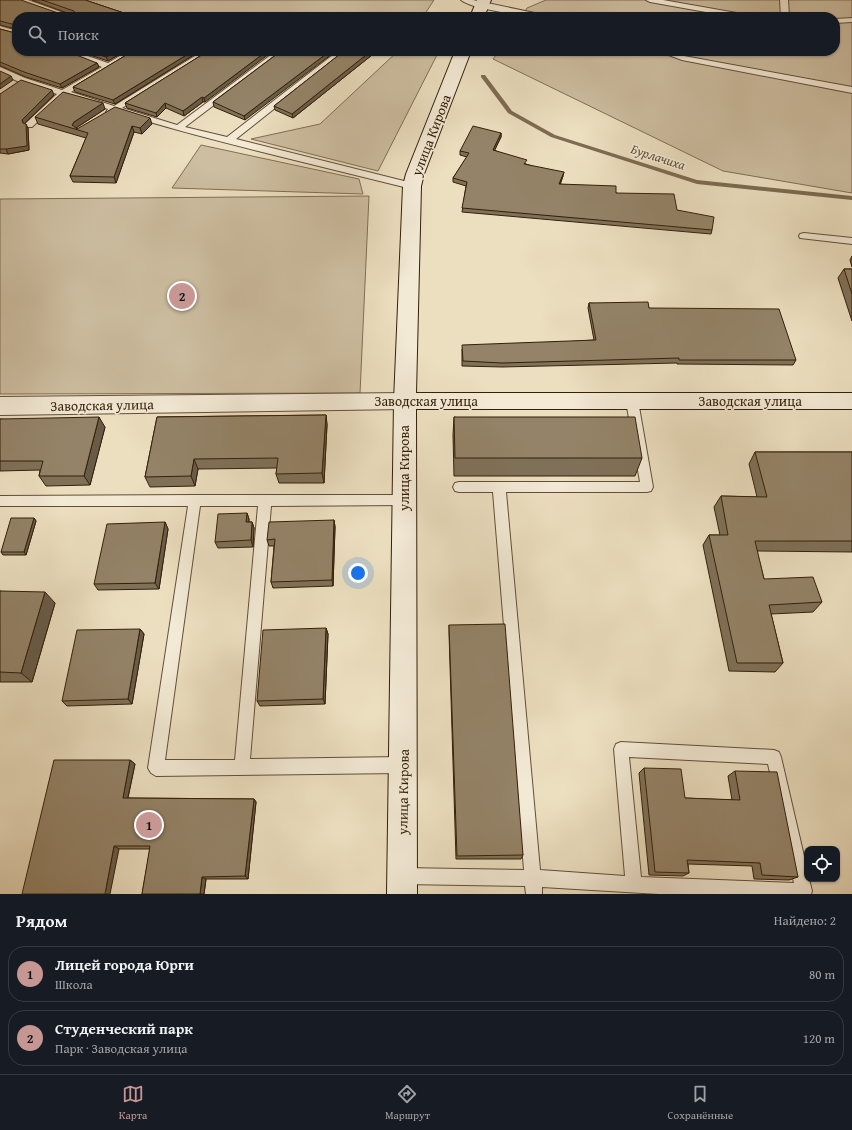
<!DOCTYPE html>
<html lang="ru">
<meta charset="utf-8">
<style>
body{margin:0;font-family:"Gentium Book Plus",serif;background:#242831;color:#f1f3f6}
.controls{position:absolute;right:12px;bottom:12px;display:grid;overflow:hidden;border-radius:8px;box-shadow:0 1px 3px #0004}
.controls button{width:36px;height:36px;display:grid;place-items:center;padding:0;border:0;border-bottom:1px solid #363941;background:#171b24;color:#f1f3f6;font:20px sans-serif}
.you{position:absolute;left:358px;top:573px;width:14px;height:14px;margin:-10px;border:3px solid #fff;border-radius:50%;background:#1a73e8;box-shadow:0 0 0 6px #1a73e833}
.badge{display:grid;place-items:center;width:26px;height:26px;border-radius:50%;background:#c59692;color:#111;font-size:13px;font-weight:700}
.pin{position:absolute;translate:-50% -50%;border:2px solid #fff;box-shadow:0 1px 4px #0006}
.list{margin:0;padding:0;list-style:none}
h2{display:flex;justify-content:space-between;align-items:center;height:52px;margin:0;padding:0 16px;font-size:17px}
h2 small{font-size:13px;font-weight:400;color:#9ea1a6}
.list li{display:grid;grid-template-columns:26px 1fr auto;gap:12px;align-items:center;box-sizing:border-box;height:56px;margin:0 8px 8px;padding:0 8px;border:1px solid #363941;border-radius:16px}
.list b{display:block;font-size:15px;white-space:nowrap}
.list p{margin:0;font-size:13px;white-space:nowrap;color:#9ea1a6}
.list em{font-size:13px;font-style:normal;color:#9ea1a6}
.icon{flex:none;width:22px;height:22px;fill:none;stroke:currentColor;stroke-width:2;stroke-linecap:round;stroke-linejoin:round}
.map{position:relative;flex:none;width:852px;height:894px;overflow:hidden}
.search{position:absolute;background:#171b24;box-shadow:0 1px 3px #0004;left:12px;right:12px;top:12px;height:44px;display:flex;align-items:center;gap:10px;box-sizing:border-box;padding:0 14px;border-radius:16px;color:#9ea1a6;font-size:15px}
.sheet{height:180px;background:#171b24}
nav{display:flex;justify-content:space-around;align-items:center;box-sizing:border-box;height:56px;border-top:1px solid #363941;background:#171b24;font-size:11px;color:#9ea1a6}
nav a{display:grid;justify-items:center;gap:2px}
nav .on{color:#c59692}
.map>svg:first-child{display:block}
.green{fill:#cdbea1;stroke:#806e55}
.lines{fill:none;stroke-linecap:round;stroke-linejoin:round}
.stream{fill:#7d6b52;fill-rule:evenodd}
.lane-casing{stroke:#624f37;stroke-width:2}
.street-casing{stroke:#624f37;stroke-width:2}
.secondary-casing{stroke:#341f09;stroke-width:2}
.lane{fill:#f3ead6;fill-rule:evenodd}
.street{fill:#f3ead6;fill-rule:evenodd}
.secondary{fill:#f3ead6;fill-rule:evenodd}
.wall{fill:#7f7159;stroke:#341f09}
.shaded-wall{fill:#685c49;stroke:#341f09}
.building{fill:#948368;stroke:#341f09}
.labels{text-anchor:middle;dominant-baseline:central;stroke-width:3;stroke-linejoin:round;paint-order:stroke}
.far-water-label{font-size:13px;font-style:italic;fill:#5e4b33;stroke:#f3ead6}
.street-label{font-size:14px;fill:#341f09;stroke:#f3ead6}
</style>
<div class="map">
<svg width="852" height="894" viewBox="0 0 852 894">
<rect width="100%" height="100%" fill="#ecdfc0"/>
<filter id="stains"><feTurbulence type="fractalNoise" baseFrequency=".005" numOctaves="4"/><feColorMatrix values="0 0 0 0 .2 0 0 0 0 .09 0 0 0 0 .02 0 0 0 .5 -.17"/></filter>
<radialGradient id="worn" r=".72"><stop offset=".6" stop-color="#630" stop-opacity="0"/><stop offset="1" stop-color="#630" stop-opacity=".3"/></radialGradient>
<!-- green -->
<g class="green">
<polygon points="80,0 434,0 423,17 134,17"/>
<polygon points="546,0 852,0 852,193 723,171 493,59 499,51 835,51 835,17 521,17 527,8"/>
<polygon points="398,51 439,51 378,171 251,139 320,124"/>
<polygon points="201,145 359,179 363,194 172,188"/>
<polygon points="369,196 360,393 0,394 0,199"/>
</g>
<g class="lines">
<!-- stream -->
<polygon class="stream" points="481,75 485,75 512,111 555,135 697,180 852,196 852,200 697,184 551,137 508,113 481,77"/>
<!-- lane casing -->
<g class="lane-casing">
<g id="lane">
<polygon points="16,0 28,0 75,17 63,17"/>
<path d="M461,0H473L544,15L548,17C531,17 473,10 461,0Z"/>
<polygon points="646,0 663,0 748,15 752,17 734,17 650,2"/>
<polygon points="780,0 788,0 789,17 781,17"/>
<polygon points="852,18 852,22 835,23 835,19"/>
<polygon points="0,26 17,31 17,36 0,31"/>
<path d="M61,51H73L108,63L128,51H138L71,92L114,106L203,51H213L122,108L177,125L276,51H285L185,127L227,137L338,51H347L236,139L412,183L417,186L412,189C313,164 214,142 116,112L110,115L107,114L106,112L108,109L65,96L32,127H26L25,125L26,123L57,94L19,82L0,73V67L25,78L62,90L102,67Z"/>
<polygon points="658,51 670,51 684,56 852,87 852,93 682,60"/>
<polygon points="804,233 852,238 852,244 800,238 799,236 800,234"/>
<path d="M632,396L636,398L638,401L653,487L651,491L647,492H506L540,870L625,876L614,749L616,744L621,742L774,750L779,752L781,757L807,869V879H809L812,891L811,894H659L542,887V894H526L525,886L402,884L396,882L394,876L396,870L402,868L524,870L493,492H459L455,491L453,487L455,483L459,482H640L626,401L628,398ZM629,757L768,764L794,883L641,877Z"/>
<path d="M195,495H404L408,496L410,500L408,504L404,505L271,506L250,759L403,757L408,760L411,765L408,770L403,773L156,776L151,773L148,768L188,506H0V496ZM200,506H258L235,760H165Z"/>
</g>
</g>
<!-- street casing -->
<g class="street-casing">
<polygon id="street" points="405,393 412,395 416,401 412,407 405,409 0,415 0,397"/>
</g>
<!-- secondary casing -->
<g class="secondary-casing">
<g id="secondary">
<polygon points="477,0 491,0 484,17 470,17"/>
<polygon points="455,51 471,51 424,174 421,186 416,393 852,393 852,409 416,409 417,894 387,894 394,401 403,186 406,174"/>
</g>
</g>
<!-- lane -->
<use href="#lane" class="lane"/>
<!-- street -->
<use href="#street" class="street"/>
<!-- secondary -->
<use href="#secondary" class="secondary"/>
</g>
<!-- wall -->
<g class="wall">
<polygon points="0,0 61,14 70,14 32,0 85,0 136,17 17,51 97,63 99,67 62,88 26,77 1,66 0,66 0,29 15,33 17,32 16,29 0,25"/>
<polygon points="78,51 125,51 108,61"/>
<polygon points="133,51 200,51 115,104 75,92 73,87"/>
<polygon points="208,51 205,102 203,102 184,116 166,108 157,117 127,108 125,103"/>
<polygon points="281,51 245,120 214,107 213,102"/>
<polygon points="344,51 377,51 293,118 275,110 274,106"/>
<polygon points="0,94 54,95 24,124 28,128 29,150 8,154 0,153"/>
<polygon points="105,109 76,128 77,129 152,124 142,134 134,132 116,183 73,182 70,176 86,138 38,124 35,117"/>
<polygon points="501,133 501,137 494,150 526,164 563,176 560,184 616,193 677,210 712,230 711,234 462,212 466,186 453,182 453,178 467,157 460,155 460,151"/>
<polygon points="852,256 852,267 850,260"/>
<polygon points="844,269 852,269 852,321 838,278"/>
<polygon points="589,303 649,308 796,360 793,365 677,364 677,363 502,367 462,366 462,349 594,340 588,308"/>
<polygon points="326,415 327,425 324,483 279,483 276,474 277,468 198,469 195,486 150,487 145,477 157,417"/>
<polygon points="454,417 642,458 635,476 454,476 453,435"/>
<polygon points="0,419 105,427 90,485 46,486 39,476 40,470 0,471"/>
<polygon points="755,452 852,452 852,552 757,551 764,579 822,602 813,612 771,614 783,663 775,672 729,671 703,545 709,535 720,535 714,507 721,496 757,497 749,464"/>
<polygon points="247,513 249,519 249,522 252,522 254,528 253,547 218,548 215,542"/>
<polygon points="34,518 36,521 26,555 3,555 1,552"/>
<polygon points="334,520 335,527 333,586 273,588 271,582 274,546 269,546 267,540"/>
<polygon points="165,522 168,529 159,589 98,590 94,584"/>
<polygon points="0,591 55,603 32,682 0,682"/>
<polygon points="449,625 523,855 521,859 456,859 449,633"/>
<polygon points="326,628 328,634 325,704 260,706 257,701"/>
<polygon points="140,629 144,634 132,704 67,706 62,701"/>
<polygon points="130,760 135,764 128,798 254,799 256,802 248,879 206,879 204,894 142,894 150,849 119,849 22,894"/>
<polygon points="644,768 685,798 732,800 728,776 735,771 798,877 789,880 754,879 752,866 688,864 689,873 683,876 649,875 639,773"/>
</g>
<!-- shaded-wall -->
<g class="shaded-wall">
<polygon points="117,51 125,51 108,61 106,57"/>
<polygon points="193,51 200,51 115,104 113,100"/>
<polygon points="267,51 273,51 205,102 204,98"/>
<polygon points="330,51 336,51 245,120 244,116"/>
<polygon points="371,51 377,51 293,118 292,114"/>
<polygon points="97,63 99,67 62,88 60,84"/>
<polygon points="11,76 13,80 0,89 0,84"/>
<polygon points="52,90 54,95 24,124 25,128 22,120"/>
<polygon points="202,97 203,102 184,116 183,111"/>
<polygon points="103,103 105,109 76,128 75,129 72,125 74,122"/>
<polygon points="165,103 166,108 157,117 156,113"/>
<polygon points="150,118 152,124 142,134 140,128"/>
<polygon points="26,124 28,128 29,150 8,154 6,149"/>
<polygon points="132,126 134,132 116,183 114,177"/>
<polygon points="501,133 501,137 493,154 493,150"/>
<polygon points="564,172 563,176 559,188 559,184"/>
<polygon points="326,415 327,425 324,483 322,473"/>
<polygon points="99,417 105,427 90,485 84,476"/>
<polygon points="194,459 198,469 195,486 191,476"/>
<polygon points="247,513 249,519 248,529 246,522"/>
<polygon points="34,518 36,521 26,555 24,552"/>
<polygon points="334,520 335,527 333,586 332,580"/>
<polygon points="165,522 168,529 159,589 155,583"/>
<polygon points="252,522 254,528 253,547 251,540"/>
<polygon points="45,592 55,603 32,682 21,673"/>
<polygon points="326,628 328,634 325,704 323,699"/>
<polygon points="140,629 144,634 132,704 128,699"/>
<polygon points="130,760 135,764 127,801 123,798"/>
<polygon points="254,799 256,802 248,879 245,876"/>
<polygon points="114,846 119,849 110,894 105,894"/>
<polygon points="202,877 206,879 204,894 200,894"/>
</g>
<!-- building -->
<g class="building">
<polygon points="0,0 21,0 61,14 75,13 74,11 42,0 85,0 136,17 17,17 17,51 66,51 97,63 60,84 24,72 0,62 0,29 15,33 17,32 16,25 0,21"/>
<polygon points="278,15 284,17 275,17"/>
<polygon points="88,51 117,51 106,57"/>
<polygon points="133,51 193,51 113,100 73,87"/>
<polygon points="208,51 267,51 204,98 202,97 183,111 165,103 156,113 125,103"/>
<polygon points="281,51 330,51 244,116 213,102"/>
<polygon points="344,51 371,51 292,114 274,106"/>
<polygon points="0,71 11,76 0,84"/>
<polygon points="21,80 52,90 22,120 23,123 26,124 27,146 6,149 0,149 0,94"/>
<polygon points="63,92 103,103 74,122 72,125 77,129 115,107 150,118 140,128 132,126 114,177 70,176 88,133 35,117"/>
<polygon points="473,126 501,133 493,150 527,160 524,164 564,172 559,184 616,186 616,193 674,194 677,210 714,217 712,230 462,208 467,182 453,178 469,153 460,151"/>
<polygon points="844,269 852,269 852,294"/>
<polygon points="648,302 649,308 779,309 796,360 679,360 679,358 502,363 463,361 462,345 596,340 589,303"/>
<polygon points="326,415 322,473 276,474 278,458 194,459 191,476 145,477 157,417"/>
<polygon points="99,417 84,476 39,476 43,461 0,461 0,419"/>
<polygon points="454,417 635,417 642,458 455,458"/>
<polygon points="755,452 852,452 852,541 755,541 764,579 813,577 822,602 769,605 783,663 737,663 709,535 728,535 721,496 767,497"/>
<polygon points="247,513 246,522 252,522 251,540 215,542 218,514"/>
<polygon points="11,518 34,518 24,552 1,552"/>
<polygon points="334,520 332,580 271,582 275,539 267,540 269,522"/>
<polygon points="165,522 155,583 94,584 107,524"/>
<polygon points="0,591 45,592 21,673 0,672"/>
<polygon points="505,624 523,855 457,856 449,625"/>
<polygon points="326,628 323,699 257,701 263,630"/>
<polygon points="140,629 128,699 62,701 77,630"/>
<polygon points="54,760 130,760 123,798 254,799 245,876 202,877 200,894 142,894 150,846 114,846 105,894 22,894"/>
<polygon points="644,768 681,769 685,798 740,800 735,771 777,772 798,877 762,875 760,863 687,860 689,873 655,872"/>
</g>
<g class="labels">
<!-- far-water labels -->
<g class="far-water-label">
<text transform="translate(658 157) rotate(18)">Бурлачиха</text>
</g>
<!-- street labels -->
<g class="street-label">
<text transform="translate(431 135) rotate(-69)">улица Кирова</text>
<text x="426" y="401">Заводская улица</text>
<text x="750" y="401">Заводская улица</text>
<text transform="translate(102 405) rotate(-1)">Заводская улица</text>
<text transform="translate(404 468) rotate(-90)">улица Кирова</text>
<text transform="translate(403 792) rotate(-89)">улица Кирова</text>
</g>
</g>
<rect width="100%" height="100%" filter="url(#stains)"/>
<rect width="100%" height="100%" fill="url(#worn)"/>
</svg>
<div class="controls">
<button><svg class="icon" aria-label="locate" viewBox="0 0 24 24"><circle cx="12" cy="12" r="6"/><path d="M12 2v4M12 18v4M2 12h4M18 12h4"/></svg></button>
</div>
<div class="you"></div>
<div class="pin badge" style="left:149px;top:825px">1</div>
<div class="pin badge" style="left:182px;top:296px">2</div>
<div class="search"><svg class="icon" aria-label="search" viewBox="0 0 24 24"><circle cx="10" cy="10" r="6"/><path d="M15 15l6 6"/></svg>Поиск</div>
</div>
<section class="sheet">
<h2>Рядом<small>Найдено: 2</small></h2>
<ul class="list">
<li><span class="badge">1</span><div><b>Лицей города Юрги</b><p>Школа</p></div><em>80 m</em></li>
<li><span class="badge">2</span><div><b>Студенческий парк</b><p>Парк · Заводская улица</p></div><em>120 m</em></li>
</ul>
</section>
<nav>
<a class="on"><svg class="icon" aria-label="map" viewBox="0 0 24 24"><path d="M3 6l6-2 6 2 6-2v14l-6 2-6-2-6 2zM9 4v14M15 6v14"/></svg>Карта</a>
<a><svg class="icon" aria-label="directions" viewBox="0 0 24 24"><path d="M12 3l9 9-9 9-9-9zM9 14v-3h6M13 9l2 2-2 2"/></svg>Маршрут</a>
<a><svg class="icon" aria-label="saved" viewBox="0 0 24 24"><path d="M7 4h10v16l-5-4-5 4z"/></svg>Сохранённые</a>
</nav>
